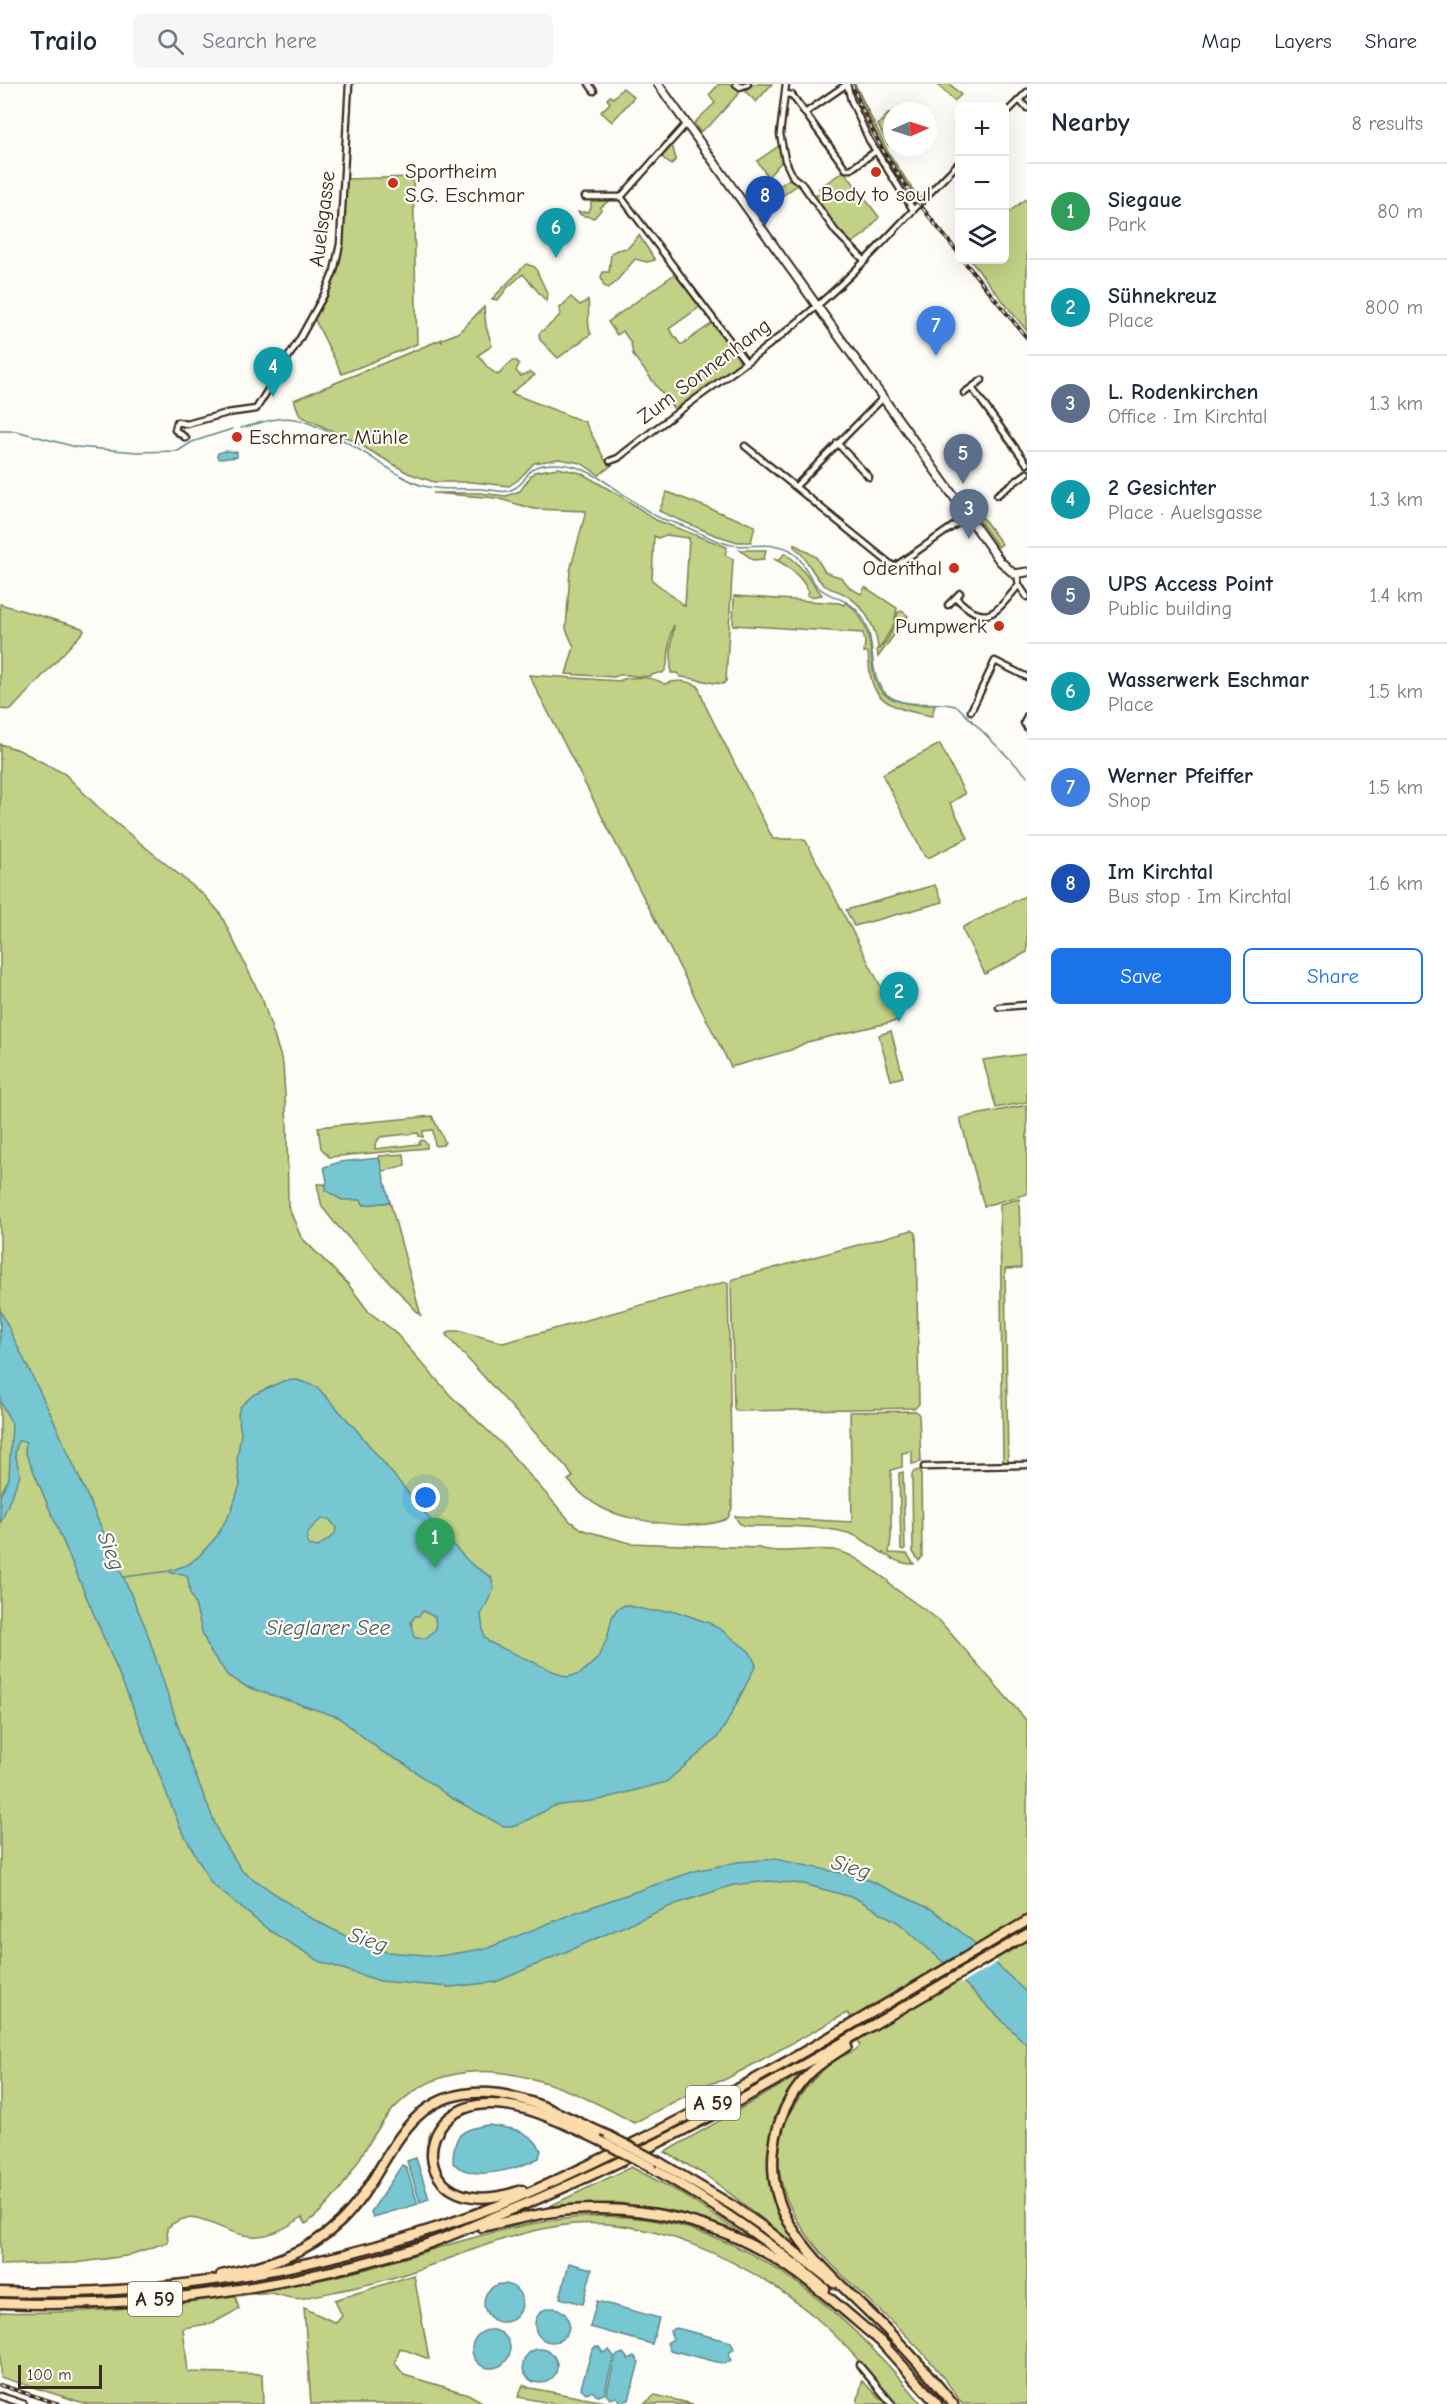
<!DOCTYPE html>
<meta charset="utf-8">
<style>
body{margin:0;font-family:"Comic Neue",sans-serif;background:#f6f6f7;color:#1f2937}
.controls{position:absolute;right:18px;top:18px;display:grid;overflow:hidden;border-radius:9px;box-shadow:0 6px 24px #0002}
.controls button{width:54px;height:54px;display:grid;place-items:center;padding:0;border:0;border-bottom:2px solid #e0e1e3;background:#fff;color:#1f2937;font:30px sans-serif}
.compass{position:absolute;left:883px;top:18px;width:54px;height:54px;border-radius:50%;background:#fff;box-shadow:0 6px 24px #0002;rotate:87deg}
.scale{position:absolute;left:18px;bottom:15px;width:84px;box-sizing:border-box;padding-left:6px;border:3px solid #3b2a1e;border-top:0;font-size:16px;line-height:21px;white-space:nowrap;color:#3b2a1e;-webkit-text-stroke:4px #fdfcf7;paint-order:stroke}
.you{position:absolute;left:426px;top:1414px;width:21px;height:21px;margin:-15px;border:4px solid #fff;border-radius:50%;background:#1a73e8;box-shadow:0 0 0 9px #1a73e833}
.badge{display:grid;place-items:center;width:39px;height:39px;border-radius:50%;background:#1a73e8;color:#fff;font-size:20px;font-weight:700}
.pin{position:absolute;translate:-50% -50px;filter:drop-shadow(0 2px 3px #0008)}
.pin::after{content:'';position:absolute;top:32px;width:21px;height:18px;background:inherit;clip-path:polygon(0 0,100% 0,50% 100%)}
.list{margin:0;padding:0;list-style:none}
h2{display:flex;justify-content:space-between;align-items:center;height:78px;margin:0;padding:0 24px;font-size:26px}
h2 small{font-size:20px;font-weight:400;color:#747a83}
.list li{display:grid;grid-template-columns:39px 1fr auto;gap:18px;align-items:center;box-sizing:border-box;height:96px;padding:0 24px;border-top:2px solid #e0e1e3}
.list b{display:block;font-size:22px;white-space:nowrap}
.list p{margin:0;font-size:20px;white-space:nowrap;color:#747a83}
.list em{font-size:20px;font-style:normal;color:#747a83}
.actions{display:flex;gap:12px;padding:18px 24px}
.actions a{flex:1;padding:14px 0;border:2px solid #1a73e8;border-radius:9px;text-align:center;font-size:21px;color:#1a73e8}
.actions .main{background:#1a73e8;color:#fff}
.icon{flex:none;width:33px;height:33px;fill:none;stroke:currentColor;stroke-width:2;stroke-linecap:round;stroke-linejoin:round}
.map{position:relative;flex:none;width:1027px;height:2320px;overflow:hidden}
header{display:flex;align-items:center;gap:36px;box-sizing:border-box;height:84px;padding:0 30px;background:#fff;border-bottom:2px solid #e0e1e3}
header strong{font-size:28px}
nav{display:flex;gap:33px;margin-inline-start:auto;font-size:21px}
.search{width:420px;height:54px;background:#f6f6f7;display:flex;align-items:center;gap:15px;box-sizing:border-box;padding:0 21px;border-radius:9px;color:#747a83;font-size:22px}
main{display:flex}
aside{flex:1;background:#fff}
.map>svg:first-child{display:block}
.green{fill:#c1d185;stroke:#7e7e52;stroke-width:1.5;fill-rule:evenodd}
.water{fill:#77c7d3;stroke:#5f888b;stroke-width:1.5;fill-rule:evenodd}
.pier{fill:#fdfcf7}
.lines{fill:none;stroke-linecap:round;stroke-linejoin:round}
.stream{stroke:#5f888b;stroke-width:1.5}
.street-casing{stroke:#3b2a1e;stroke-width:9}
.secondary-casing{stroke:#3b2a1e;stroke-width:11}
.highway-casing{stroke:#3b2a1e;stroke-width:13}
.street{stroke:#fdfcf7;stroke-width:4.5}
.secondary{stroke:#fdfcf7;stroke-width:7}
.highway{stroke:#fddcac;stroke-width:8}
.rail-casing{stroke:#3b2a1e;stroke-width:4}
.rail{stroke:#fdfcf7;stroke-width:1.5;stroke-dasharray:4.5;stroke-linecap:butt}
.highway-bridge-casing{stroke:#3b2a1e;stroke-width:13;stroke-linecap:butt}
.highway-bridge{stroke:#fddcac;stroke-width:8}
.poi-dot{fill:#c8321e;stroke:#fdfcf7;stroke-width:2}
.labels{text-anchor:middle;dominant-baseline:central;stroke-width:4.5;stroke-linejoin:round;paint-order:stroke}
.shield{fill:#fdfcf7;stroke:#75695f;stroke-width:1.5}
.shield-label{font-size:20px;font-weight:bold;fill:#3b2a1e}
.poi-label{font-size:21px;fill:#3b2a1e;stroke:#fdfcf7;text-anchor:start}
.street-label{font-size:21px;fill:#3b2a1e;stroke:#fdfcf7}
.water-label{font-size:22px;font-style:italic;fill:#4d5954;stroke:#fdfcf7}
</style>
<header>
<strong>Trailo</strong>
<div class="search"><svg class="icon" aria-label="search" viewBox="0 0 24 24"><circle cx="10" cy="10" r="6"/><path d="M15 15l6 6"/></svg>Search here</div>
<nav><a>Map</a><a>Layers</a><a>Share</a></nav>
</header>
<main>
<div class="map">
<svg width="1027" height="2320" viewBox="0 0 1027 2320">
<rect width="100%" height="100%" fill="#fdfcf7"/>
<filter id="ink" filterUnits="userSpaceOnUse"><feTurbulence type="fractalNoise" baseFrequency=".0167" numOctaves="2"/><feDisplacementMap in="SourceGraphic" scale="12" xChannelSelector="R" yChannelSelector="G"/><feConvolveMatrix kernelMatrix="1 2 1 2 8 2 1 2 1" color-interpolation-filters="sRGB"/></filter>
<g filter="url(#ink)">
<!-- green -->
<g class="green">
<polygon points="719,0 733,0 740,8 711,40 700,48 694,39 715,19 709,11"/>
<polygon points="751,0 772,0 756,18 745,7"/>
<polygon points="855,0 888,68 917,112 916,114 881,61"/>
<polygon points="937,0 950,0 961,11 954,17"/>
<polygon points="623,4 634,13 612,38 601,28 610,19 607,15 610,12 613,14"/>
<polygon points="889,29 892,33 892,56 888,61 878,41"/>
<polygon points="672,61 676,75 671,81 662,73"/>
<polygon points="779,62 783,76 768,93 757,77"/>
<polygon points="844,87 879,133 866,149 851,160 838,147 814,113 821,108 819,104"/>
<polygon points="413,93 417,260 342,290 314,234 337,188 340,174 347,95"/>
<polygon points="791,94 799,100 779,114 774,106"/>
<polygon points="1027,114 1027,247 970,176 1004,176 1005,131"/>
<polygon points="611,115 600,124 601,126 594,134 581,131 578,128 588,128 591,124 591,117"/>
<polygon points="639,151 655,176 647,178 635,175 614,200 608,204 604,202 601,193 603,188 609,188 611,169 617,166 628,164"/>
<polygon points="526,180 535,183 547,209 546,217 523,190 508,203 498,216 492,215"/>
<polygon points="676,189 701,222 669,245 681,261 714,238 741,274 741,279 679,326 674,325 633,271 631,259 623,247 617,251 608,238"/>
<path d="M571,213L580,221L588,216C590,226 586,242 591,250L558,274L540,256L539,250C545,243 557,237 561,229L559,225Z"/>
<polygon points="484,223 486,242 492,262 478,271 488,284 498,291 512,277 517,277 519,280 516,287 521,292 531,288 535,291 511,309 585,338 605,376 612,381 599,391 581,379 559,375 534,379 518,396 509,402 472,398 434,398 408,389 352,356 300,332 294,316 440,256 442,258 442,255 458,249"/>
<path d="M558,384L581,389L622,413L656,436L727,463L725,471L733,475L726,597L723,600C708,599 696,594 681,593L677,589H671V564L674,541C666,554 672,579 663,589C656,588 655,591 649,592C637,595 625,587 614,593L566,590L574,563L566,545L570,487L586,427L534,425L496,414L433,409H480L506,412L520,407L534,388ZM666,451L689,454L685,522L652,496L654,452L658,454Z"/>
<polygon points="667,408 755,442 751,458 738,458 715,451 659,427"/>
<polygon points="979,428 981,431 979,433 983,434 1002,460 998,463 975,431"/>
<path d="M794,460L816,473L825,488L842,494L850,504L861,510L865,503L897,524L894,540L880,564H878C876,542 863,520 844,510C837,506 828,505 823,500C811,489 807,472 794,463Z"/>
<polygon points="740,466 766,466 764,475 753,476"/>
<path d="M785,469L797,479L822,511L810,513L807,511L809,508C801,492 789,482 774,475H780Z"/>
<path d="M734,512L839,519L844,521L846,518C899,559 835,623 935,621L932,632C910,628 879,623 872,598C869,589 869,579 868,569L865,567L864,569L865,558L863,549L733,541Z"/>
<polygon points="0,520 82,544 84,547 11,626 0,625"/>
<path d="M902,527L908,532L878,573L877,565H880C890,554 895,542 898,528Z"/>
<path d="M529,591L619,597C630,591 656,593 664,600C674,596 687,596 698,602L705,621L773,755H801L806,757L897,934L896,937L807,958L791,966L731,983Z"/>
<path d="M0,660L19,666L65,690L105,730L205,812L220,829L263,917L283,980L287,1041L288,1122L301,1153L348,1200L369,1228L393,1246L451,1312L503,1361L570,1437L583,1446L630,1459L759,1464C783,1471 809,1463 834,1466C853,1469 871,1485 887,1496L890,1501L939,1536L1027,1637V2320H962C943,2290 917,2261 891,2237C834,2183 745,2115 792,2025C803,2005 821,1984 841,1973C848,1969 856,1968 860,1961L850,1932L847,1929L754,1980L724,1996L708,2000L634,2039C555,1994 444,1949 380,2042C354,2080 344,2111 306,2140L302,2133C287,2144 269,2154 250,2152C219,2150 195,2119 167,2144L168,2158L126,2172L75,2179L0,2181Z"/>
<polygon points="940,660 965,710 950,719 968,754 928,774 925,773 883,692 884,689"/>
<polygon points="935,801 943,818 854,842 846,826"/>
<polygon points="1027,811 1027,868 985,890 963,847 963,843"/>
<polygon points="891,947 903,993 891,996 879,951"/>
<polygon points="1027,970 1027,1018 996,1024 983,976"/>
<polygon points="1027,1021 1027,1110 984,1122 960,1034"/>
<polygon points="432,1032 445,1058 443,1061 435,1062 433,1046 423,1047 423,1053 419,1052 418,1049 380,1053 375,1061 375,1065 419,1060 420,1057 423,1056 427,1060 427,1064 329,1073 321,1064 318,1043"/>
<polygon points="404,1070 405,1081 381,1088 379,1072"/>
<polygon points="317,1100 325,1100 325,1103 361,1116 364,1121 390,1118 421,1232 334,1138 322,1123"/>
<polygon points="1019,1115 1021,1184 1005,1185 1008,1380 1003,1380 1000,1120"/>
<polygon points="912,1146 916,1149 919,1320 915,1324 737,1327 734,1324 731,1199 734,1195"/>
<path d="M725,1198L728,1200L732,1424L728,1434C703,1448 630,1438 604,1425C590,1418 578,1408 568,1396L573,1393L567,1384L446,1251L450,1247H461L503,1259Z"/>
<path d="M916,1327L919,1331L921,1378L912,1380V1367L902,1369V1383L891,1386V1454L889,1469L907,1470L914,1480C890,1481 872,1458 851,1450C826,1441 776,1442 748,1442C741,1442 738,1439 735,1432L852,1438L850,1328Z"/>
<polygon points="921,1385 922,1473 919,1477 913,1468 912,1391 913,1388"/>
<polygon points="903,1388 905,1465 903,1466 901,1465 899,1389"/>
<path d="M806,1987C766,2025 756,2092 784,2141C789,2149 795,2156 800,2164L707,2092L665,2068Z"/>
<polygon points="631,2083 679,2108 742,2150 677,2128 619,2119 550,2122"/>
<path d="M602,2132C739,2132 839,2220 922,2320H895C870,2290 846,2259 815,2233C748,2177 643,2126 553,2143C494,2153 441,2181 384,2196C358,2204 331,2208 304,2214C292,2217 281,2210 269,2209C259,2208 248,2211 237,2212V2210C280,2202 324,2197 367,2185C445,2163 519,2134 602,2132Z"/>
<polygon points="414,2191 429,2275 400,2264 395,2279 404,2291 468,2310 486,2320 311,2320 304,2224 336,2239 342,2232 335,2216"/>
<path d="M235,2211L239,2225L213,2239L183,2244L188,2288L262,2290L263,2320H87L0,2293V2228C79,2231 156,2223 235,2211Z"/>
<polygon points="862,2297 887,2320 857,2320"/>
<polygon points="523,2301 530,2304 615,2320 556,2320 518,2313"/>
<polygon points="655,2311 693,2320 644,2320"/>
</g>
<!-- water -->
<g class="water">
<polygon points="225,367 237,368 237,373 219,375 217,372 218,369"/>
<polygon points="379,1074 390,1118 364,1121 361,1116 342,1116 325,1106 327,1097 324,1083 340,1078"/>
<polygon points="0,1226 55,1339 145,1542 188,1672 219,1750 242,1787 307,1832 355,1857 387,1868 439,1872 488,1864 574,1829 695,1787 738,1778 775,1775 864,1794 933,1826 971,1856 1027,1909 1027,1961 941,1876 899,1839 855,1814 804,1800 769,1797 733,1801 673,1821 496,1898 450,1903 380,1897 321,1878 270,1847 211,1799 179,1741 135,1628 25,1367 26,1358 18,1357 15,1369 20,1391 0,1440 0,1412 9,1393 12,1340 0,1317"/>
<path d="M297,1296L317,1303L354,1343L438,1445L471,1480L491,1493L494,1505L481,1531L484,1553L489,1558L566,1593L580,1590L597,1575L607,1555L612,1533L617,1525L625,1521L651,1527H675L709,1539L723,1547L750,1568L756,1581L726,1640L716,1655L666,1698L599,1716L554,1722L516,1742H503L450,1713L403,1679L381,1667L338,1633L247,1603L228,1592L210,1567L203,1551L195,1520L190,1509L188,1494L183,1490L171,1489L170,1487L189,1480L200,1471L217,1452L231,1427L240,1401L237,1376L241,1349L238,1331L240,1323L253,1311L283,1297ZM322,1435H329L336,1443L335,1450L318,1463L308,1461C303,1450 313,1441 322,1435ZM423,1527L435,1533L436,1545L426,1554H415L411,1538L415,1532H419Z"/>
<path d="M488,2041C509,2044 530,2045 541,2066L539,2074C517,2085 473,2099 453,2079C453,2050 462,2045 488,2041Z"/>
<polygon points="416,2074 429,2115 420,2118 407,2077"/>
<polygon points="402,2081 406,2083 418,2120 373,2133 371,2128"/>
<polygon points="569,2179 592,2185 583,2220 560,2214"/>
<circle cx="503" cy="2219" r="19"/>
<polygon points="597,2217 659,2234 652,2260 590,2243"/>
<circle cx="552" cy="2241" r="17"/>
<polygon points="676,2244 731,2258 734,2265 728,2270 731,2276 725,2280 670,2266 667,2259 673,2255 670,2247"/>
<circle cx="491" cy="2265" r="19"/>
<polygon points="595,2263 599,2263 603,2269 609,2266 614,2272 604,2310 597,2312 592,2307 586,2309 581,2304 592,2266"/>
<circle cx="540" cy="2282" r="17"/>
<polygon points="623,2269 628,2275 634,2272 639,2278 629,2316 621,2318 617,2313 610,2315 606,2310 616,2272"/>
</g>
<!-- pier -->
<polygon class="pier" points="979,1859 998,1878 961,1900 942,1881"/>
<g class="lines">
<!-- stream -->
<g class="stream">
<path d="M241,344C258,340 277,332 295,335C318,339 362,367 383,381C397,389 412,400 428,403C448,407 470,403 491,406C499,407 506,409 513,405C534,395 519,380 557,380C595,380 627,418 660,434C667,437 674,438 681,441C698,447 714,458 732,461C750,464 773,457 790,466C803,474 807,491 817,502C832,517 849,511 864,536C878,561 865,599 892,614C912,625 937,615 958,623L1027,692"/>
<polyline points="0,347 16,347 76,363 137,368 178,367 192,358 232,345"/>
<polyline points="123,1493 170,1487"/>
</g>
<!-- street casing -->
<g class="street-casing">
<g id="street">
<polyline points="589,0 594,7"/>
<polyline points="736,0 740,3 748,0"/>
<polyline points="786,0 780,50 785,76 793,93 802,100 836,148 865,177"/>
<polyline points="847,0 851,16 869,56 912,124"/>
<polyline points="786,10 792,11 846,85 851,85 876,67"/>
<polyline points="1019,16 1027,24"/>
<polyline points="805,29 847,0"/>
<polyline points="1004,31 1027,8"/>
<polyline points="585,113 621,113 686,40"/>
<polyline points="621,113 746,278"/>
<polyline points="972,304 1027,380"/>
<polyline points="964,309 982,296"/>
<polyline points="186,354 175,346 177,338 187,340 227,329 256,325 299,256 325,209 334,187 340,160 349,0"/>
<polyline points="837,359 869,393"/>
<polyline points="745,362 894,483 968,432"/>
<path d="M610,377L618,374C683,321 755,276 818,221C869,177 912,125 960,78"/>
<polyline points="796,402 883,314"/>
<polyline points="997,411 1027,389"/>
<polyline points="1017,490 1019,501 1027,513"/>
<path d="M956,514C988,545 995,529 1019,501"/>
<polyline points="948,521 960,509"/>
<polyline points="971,627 995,577 1027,593"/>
<polyline points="1027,632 1024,639 1027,644"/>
<polyline points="999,923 1027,921"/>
<polyline points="924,1383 1027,1381"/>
<polyline points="859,2281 892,2320"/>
<polyline points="0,2312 24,2320"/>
</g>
</g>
<!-- secondary casing -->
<g class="secondary-casing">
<polyline id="secondary" points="658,0 1000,477 1014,490 1027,488"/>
</g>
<!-- highway casing -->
<g class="highway-casing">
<g id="highway">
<path d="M847,1962C833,1971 818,1980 807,1992C771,2031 762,2090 788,2137C812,2179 853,2211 886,2245C910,2269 932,2294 953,2320"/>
<polyline points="659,2078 733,2122 766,2145 834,2199"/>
<path d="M651,2083C713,2119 771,2158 825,2205"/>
<path d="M522,2106C411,2145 405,2020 491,2020C529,2020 566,2041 599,2056"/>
<path d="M482,2143C511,2137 541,2128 571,2126C644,2121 717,2137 779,2177C817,2201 851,2233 886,2262"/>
<path d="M221,2191C264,2182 307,2170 340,2138C394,2087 398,1997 499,2010C538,2016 574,2037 609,2052"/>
<path d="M0,2208C170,2213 338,2183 497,2122C535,2107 572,2089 609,2071C753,2002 889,1918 1027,1837"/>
<path d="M0,2219C142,2225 289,2205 424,2161C452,2152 478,2139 506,2128C689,2054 858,1950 1027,1850"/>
<polyline points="882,2259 937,2320"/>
</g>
</g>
<!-- street -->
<use href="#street" class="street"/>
<!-- secondary -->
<use href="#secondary" class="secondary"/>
<!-- highway -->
<use href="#highway" class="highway"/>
<!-- rail casing -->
<g class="rail-casing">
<g id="rail">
<path d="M852,0C879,72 912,112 960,171"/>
<polyline points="963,176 1027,254"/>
<polyline points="0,2301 59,2320"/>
</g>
</g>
<!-- rail -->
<use href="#rail" class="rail"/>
<!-- highway-bridge casing -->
<g class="highway-bridge-casing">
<g id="highway-bridge">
<polyline points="609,2052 659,2078"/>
<polyline points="599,2056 651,2083"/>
</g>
</g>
<!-- highway-bridge -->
<use href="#highway-bridge" class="highway-bridge"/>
</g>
</g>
<!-- markers -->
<g class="poi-dot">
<circle cx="876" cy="88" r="6"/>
<circle cx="393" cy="99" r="6"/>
<circle cx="237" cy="353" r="6"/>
<circle cx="954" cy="484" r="6"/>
<circle cx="999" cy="542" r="6"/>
</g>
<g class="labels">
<!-- shield labels -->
<g class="shield">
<rect x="686" y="2002" width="54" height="34" rx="4.5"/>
<rect x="128" y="2198" width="54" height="34" rx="4.5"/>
</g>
<g class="shield-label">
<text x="713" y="2019">A 59</text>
<text x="155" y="2215">A 59</text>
</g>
<!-- poi labels -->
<g class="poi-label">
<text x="405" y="87">Sportheim<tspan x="405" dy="24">S.G. Eschmar</tspan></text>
<text x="876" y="110" text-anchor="middle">Body to soul</text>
<text x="249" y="353">Eschmarer Mühle</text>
<text x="942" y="484" text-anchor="end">Odenthal</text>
<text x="987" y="542" text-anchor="end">Pumpwerk</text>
</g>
<!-- street labels -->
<g class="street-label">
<text transform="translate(322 135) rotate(-83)">Auelsgasse</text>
<text transform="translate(704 287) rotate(-37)">Zum Sonnenhang</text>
</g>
<!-- water labels -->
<g class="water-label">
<text transform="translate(111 1467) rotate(68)">Sieg</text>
<text x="328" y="1544">Sieglarer See</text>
<text transform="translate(851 1783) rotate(17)">Sieg</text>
<text transform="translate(368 1856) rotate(18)">Sieg</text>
</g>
</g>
</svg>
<div class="controls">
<button>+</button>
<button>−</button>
<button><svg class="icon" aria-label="layers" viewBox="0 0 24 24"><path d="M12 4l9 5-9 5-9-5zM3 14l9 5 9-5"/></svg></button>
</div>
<svg class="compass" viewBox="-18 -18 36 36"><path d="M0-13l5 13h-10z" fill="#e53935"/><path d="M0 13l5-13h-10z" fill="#747a83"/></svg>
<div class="scale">100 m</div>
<div class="you"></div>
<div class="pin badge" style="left:435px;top:1484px;background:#2e9e5b">1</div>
<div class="pin badge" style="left:899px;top:938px;background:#0f9aa8">2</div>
<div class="pin badge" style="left:969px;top:455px;background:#5c6f8a">3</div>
<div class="pin badge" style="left:273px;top:313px;background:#0f9aa8">4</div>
<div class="pin badge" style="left:963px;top:400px;background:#5c6f8a">5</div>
<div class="pin badge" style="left:556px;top:174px;background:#0f9aa8">6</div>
<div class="pin badge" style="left:936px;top:272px;background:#3f7fe0">7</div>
<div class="pin badge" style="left:765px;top:142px;background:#1a4fb4">8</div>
</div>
<aside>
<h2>Nearby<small>8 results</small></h2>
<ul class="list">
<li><span class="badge" style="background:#2e9e5b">1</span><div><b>Siegaue</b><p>Park</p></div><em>80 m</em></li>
<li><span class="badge" style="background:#0f9aa8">2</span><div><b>Sühnekreuz</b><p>Place</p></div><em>800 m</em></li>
<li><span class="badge" style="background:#5c6f8a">3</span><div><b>L. Rodenkirchen</b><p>Office · Im Kirchtal</p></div><em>1.3 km</em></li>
<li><span class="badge" style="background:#0f9aa8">4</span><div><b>2 Gesichter</b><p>Place · Auelsgasse</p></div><em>1.3 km</em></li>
<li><span class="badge" style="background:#5c6f8a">5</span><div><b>UPS Access Point</b><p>Public building</p></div><em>1.4 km</em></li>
<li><span class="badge" style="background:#0f9aa8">6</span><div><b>Wasserwerk Eschmar</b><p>Place</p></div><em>1.5 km</em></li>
<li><span class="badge" style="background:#3f7fe0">7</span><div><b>Werner Pfeiffer</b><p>Shop</p></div><em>1.5 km</em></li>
<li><span class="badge" style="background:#1a4fb4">8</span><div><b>Im Kirchtal</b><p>Bus stop · Im Kirchtal</p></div><em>1.6 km</em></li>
</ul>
<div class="actions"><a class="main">Save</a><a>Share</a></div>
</aside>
</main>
